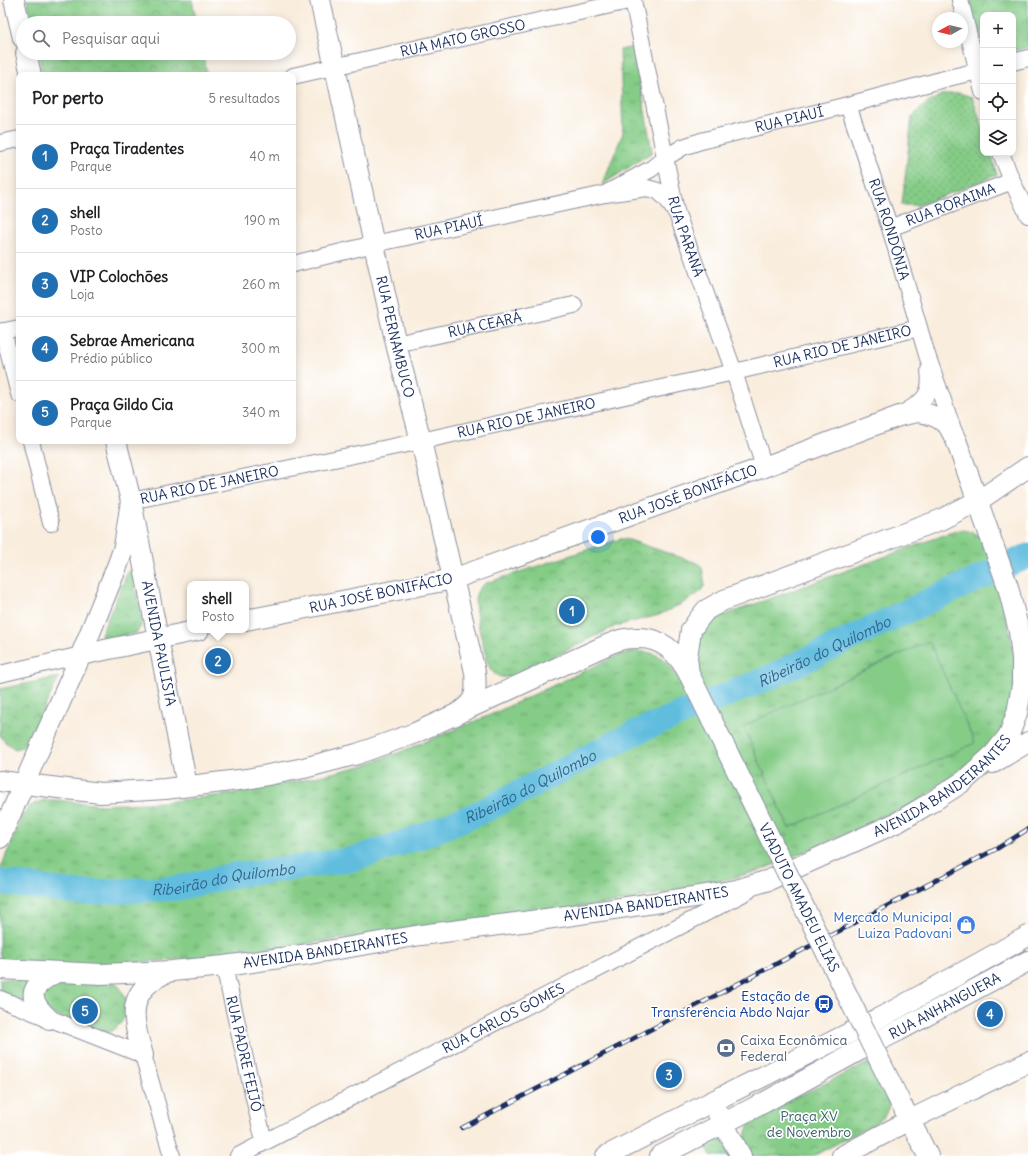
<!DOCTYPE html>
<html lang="pt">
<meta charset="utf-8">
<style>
body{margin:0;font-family:Delius,sans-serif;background:#f6f6f6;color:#202124}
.controls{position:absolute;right:12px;top:12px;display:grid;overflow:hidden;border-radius:8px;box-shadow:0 2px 10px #0003}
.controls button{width:36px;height:36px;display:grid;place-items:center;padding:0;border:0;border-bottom:1px solid #e0e0e0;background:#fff;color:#202124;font:20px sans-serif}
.compass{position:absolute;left:932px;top:12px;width:36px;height:36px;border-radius:50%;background:#fff;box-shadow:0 2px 10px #0003;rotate:262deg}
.you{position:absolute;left:598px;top:537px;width:14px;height:14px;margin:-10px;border:3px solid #fff;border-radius:50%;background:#1a73e8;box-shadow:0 0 0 6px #1a73e833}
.badge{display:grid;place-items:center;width:26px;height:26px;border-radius:50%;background:#1f6fb2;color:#fff;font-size:13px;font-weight:700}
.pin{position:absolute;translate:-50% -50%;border:2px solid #fff;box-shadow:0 1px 4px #0006}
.popup{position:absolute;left:187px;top:581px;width:62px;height:52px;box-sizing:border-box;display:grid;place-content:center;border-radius:8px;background:#fff;filter:drop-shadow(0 1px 3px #0005);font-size:13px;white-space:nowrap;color:#757577}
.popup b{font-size:15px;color:#202124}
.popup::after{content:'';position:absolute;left:50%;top:100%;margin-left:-8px;border:8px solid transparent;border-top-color:#fff}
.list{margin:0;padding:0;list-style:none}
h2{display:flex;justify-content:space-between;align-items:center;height:52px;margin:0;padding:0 16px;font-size:17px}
h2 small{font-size:13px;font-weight:400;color:#757577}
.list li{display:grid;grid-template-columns:26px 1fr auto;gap:12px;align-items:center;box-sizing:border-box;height:64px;padding:0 16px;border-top:1px solid #e0e0e0}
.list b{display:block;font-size:15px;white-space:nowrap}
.list p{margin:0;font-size:13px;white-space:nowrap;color:#757577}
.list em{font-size:13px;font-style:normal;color:#757577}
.icon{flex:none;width:22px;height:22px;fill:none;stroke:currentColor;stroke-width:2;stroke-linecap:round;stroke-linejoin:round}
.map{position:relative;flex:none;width:1028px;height:1156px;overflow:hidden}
.search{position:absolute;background:#fff;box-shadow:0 2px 10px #0003;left:16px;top:16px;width:280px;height:44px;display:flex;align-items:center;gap:10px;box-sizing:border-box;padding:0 14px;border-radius:22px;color:#757577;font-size:15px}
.panel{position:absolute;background:#fff;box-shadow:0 2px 10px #0003;left:16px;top:72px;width:280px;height:372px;border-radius:8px}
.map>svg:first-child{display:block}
.grass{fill:url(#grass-tufts);stroke:#507e72}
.park{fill:url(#park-crowns);stroke:#507e72}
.garden{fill:url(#garden-dots);stroke:#507e72}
.pitch{fill:#85cc87;stroke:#507e72}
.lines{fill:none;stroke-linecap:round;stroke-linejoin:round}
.river{stroke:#60bdde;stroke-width:25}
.minor-casing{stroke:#8a8e9e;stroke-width:18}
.major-casing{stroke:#8a8e9e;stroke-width:22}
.minor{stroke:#fff;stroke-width:16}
.major{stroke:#fff;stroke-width:20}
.rail-casing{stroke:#1b2f5e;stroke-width:4.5}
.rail{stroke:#fff;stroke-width:3;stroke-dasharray:9;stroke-linecap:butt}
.major-bridge-casing{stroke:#8a8e9e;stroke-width:22;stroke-linecap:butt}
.major-bridge{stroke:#fff;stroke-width:20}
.labels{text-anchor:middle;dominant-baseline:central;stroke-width:3.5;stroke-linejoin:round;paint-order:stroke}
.street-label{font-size:14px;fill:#1b2f5e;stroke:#fff}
.shop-label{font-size:14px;fill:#366cbe;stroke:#fff;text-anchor:end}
.transit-label{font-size:14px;fill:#164399;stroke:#fff;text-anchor:end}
.service-label{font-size:14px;fill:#4e5e75;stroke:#fff;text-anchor:start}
.park-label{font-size:14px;fill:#3b5e6a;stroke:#fff}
.water-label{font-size:15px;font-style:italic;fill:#33618b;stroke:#fff}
</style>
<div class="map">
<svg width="1028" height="1156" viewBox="0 0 1028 1156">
<defs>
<pattern id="grass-tufts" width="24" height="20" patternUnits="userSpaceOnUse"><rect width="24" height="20" fill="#85cc87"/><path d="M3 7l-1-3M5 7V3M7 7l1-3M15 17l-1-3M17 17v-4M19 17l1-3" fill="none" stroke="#6ca672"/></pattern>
<pattern id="park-crowns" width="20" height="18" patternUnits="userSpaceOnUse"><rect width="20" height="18" fill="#85cc87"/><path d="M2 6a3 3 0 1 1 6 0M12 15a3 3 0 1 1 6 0" fill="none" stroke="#6ca672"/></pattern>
<pattern id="garden-dots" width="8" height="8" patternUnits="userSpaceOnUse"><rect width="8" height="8" fill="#85cc87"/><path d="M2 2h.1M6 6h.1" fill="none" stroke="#6ca672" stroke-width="1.8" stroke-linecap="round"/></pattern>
</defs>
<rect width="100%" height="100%" fill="#fff"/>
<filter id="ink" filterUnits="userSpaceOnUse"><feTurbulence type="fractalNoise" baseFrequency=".025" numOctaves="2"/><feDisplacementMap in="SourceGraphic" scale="8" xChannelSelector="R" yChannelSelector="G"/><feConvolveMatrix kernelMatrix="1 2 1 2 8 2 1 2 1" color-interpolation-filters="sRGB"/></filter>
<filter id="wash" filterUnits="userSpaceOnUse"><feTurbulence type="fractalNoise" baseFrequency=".012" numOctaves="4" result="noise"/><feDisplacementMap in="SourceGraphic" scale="16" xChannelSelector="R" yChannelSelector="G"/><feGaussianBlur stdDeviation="0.9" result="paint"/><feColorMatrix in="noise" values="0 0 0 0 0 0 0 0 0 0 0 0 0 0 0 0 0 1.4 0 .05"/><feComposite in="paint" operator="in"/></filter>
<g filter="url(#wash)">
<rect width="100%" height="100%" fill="#f9eddd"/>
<!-- grass -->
<path class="grass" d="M958,530C968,530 975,532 983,538L1002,591L1016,665L1013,696L997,741L970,763L917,802L818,846L761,870L733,878L620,902L437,925L213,957L87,966L0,964V870L22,816L28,808L36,803L45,800H55L101,805L164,802L224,795L307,779L361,766L400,752L488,716L614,657C634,649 651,648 668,663C671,667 674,672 677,676L698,665C696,642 699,633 717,618Z"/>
<!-- park -->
<g class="park">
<polygon points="27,0 192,0 197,23 32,23"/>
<polygon points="968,0 1028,0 1028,47 1013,51 1013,15 983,15 983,53"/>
<polygon points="634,47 652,152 602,185 623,133 620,50"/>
<polygon points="38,53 203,53 207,75 43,75"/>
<path d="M620,539H626L697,563L702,567L705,585L700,592L689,600L659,615L616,626L517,675C502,680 492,677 487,661C484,648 472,606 476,595C478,589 481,587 486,583Z"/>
<polygon points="129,569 131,571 142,617 141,626 136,633 106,639 103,638 101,634"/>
<polygon points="59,677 26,746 15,749 4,741 0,735 0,689"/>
<path d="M0,979L115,982C134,1001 130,1023 105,1034L0,994Z"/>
<path d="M870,1062L891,1102L884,1117L872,1125L813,1156H751C747,1144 742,1138 749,1125L794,1098Z"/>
<polygon points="720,1135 731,1156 711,1156 704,1141"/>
</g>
<!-- garden -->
<polygon class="garden" points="959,93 972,97 983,128 983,153 991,153 997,175 920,205 902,205 912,117 926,104 941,95"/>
<!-- pitch -->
<polygon class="pitch" points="929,641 975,743 789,828 743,726"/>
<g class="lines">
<!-- river -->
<path class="river" id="s1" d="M0,882L80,893L178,888L234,875L286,869L354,859L422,836L483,811L634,733L770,677L924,603L1028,556"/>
</g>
</g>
<g filter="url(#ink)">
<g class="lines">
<!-- minor casing -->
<g class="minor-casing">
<g id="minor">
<polyline points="960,0 983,92"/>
<polyline points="1013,62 1028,58"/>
<path id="s2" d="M293,76L633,0L676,211L734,372L764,467"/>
<path id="s3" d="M848,105L890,228L927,355L954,432"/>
<polyline points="0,143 19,139"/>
<polyline points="1001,153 1012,181 1028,215"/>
<path id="s4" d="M605,194L651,169L665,158L683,147L701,141L848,105L952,77L983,70"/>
<path id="s5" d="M890,228L1012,181"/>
<path id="s6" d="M293,264L374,244L605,194L647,188L658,191L667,199L674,210"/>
<polyline points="3,331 19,394"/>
<polyline points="0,332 19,328"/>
<path id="s7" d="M396,344L574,305"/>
<path d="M902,414C922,402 933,397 929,370"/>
<polyline points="31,441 51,523"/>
<path id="s8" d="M131,501L421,441L734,372L919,328"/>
<polyline points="0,674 81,655"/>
<path id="s9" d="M224,966L264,1142"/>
<polyline points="0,999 143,1055 172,1156"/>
<path id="s10" d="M238,1156L748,891"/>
</g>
</g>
<!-- major casing -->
<g class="major-casing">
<g id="major">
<polyline points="14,0 23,38"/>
<path id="s11" d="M320,0L396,344L421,441L475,672C477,697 475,702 454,716"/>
<polyline points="26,53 31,75"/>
<path id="s12" d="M116,441L131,501L187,786"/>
<polyline points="81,655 199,630"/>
<polyline points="689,674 687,657 691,630 698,620 706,610 724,600 940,520 978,501 1028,467"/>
<polyline points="993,763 1028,742"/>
<path d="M0,781L101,793L165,789L247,779L304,768L357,754L415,733L600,648C607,645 613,642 620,640C626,638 632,638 639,638C664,638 679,655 690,676"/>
<polyline points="0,838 81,655 118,564 124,547 131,501"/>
<path id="s13" d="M0,969L101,974L172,971L224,966L309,954L421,935L546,919L694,897L736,890L769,880L898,822L930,803L964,781L994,754L1009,735L1017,713L1022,685V659L1019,631L1008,587L956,440L948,425L938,418L928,414L917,412L899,416L764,467L453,579L246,620"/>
<path d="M49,1019C25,997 30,986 57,972"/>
<path d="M143,1055C132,1018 125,990 168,972"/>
<polyline points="904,1109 928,1156"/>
<polyline points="717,1112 741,1156"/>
<polyline points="606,1156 711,1102 754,1081 889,1013 1028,936"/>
<path id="s14" d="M660,1156L765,1102L860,1050L898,1031L1028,961"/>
<polyline points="842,1156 910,1120 1028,1062"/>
</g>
</g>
<!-- minor -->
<use href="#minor" class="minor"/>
<!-- major -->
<use href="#major" class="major"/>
<!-- rail casing -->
<g class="rail-casing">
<polyline id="rail" points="462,1128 998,848 1028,829"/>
</g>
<!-- rail -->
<use href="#rail" class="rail"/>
<!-- major-bridge casing -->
<g class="major-bridge-casing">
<g id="major-bridge">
<path id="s15" d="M690,676L900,1102"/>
</g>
</g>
<!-- major-bridge -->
<use href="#major-bridge" class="major-bridge"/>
</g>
</g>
<!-- icons -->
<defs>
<g id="shop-disc" transform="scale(1)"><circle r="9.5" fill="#3f7fe0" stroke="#fff"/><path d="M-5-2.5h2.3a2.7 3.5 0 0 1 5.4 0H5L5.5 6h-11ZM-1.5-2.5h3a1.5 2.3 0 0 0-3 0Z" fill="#fff"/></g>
<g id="bus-disc" transform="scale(1)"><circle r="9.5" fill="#1a4fb4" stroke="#fff"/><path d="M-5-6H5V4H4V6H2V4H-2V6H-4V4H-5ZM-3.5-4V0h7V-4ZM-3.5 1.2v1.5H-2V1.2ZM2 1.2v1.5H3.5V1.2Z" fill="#fff"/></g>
<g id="bank-disc" transform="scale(1)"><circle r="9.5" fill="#5c6f8a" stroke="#fff"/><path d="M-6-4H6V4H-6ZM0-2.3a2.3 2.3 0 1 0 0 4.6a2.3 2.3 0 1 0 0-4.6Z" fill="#fff"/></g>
</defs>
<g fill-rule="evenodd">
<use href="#shop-disc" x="966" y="925"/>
<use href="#bus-disc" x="824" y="1004"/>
<use href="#bank-disc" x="726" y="1048"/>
</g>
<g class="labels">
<!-- street labels -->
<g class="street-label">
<text stroke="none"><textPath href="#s2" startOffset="174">RUA MATO GROSSO</textPath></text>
<text stroke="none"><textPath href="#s4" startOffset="201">RUA PIAUÍ</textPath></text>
<text stroke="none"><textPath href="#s5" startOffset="65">RUA RORAIMA</textPath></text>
<text stroke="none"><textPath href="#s6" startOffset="160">RUA PIAUÍ</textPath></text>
<text stroke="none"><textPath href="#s3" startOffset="131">RUA RONDÔNIA</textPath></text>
<text stroke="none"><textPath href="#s2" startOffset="591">RUA PARANÁ</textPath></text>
<text stroke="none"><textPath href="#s7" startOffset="91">RUA CEARÁ</textPath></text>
<text stroke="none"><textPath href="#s11" startOffset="345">RUA PERNAMBUCO</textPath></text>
<text stroke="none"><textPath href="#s8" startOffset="728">RUA RIO DE JANEIRO</textPath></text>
<text stroke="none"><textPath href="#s8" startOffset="404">RUA RIO DE JANEIRO</textPath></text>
<text stroke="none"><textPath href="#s8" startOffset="80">RUA RIO DE JANEIRO</textPath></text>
<text transform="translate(688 494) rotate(-20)">RUA JOSÉ BONIFÁCIO</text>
<text transform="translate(381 593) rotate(-12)">RUA JOSÉ BONIFÁCIO</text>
<text stroke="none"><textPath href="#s12" startOffset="207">AVENIDA PAULISTA</textPath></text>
<text stroke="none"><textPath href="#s13" startOffset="975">AVENIDA BANDEIRANTES</textPath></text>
<text stroke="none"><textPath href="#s15" startOffset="247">VIADUTO AMADEU ELIAS</textPath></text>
<text stroke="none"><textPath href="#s13" startOffset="651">AVENIDA BANDEIRANTES</textPath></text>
<text stroke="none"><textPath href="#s13" startOffset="327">AVENIDA BANDEIRANTES</textPath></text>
<text stroke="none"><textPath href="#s14" startOffset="322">RUA ANHANGUERA</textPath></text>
<text stroke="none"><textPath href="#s10" startOffset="299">RUA CARLOS GOMES</textPath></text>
<text stroke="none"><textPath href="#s9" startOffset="90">RUA PADRE FEIJÓ</textPath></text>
</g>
<!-- shop labels -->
<g class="shop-label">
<text x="952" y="917">Mercado Municipal<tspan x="952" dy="16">Luiza Padovani</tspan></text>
</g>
<!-- transit labels -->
<g class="transit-label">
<text x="810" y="996">Estação de<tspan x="810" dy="16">Transferência Abdo Najar</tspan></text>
</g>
<!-- service labels -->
<g class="service-label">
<text x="740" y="1040">Caixa Econômica<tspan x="740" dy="16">Federal</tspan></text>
</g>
<!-- park labels -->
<g class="park-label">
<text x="809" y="1116">Praça XV<tspan x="809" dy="16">de Novembro</tspan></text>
</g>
<!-- water labels -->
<g class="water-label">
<text stroke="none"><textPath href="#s1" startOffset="872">Ribeirão do Quilombo</textPath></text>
<text stroke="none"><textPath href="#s1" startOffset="548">Ribeirão do Quilombo</textPath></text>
<text stroke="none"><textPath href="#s1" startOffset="225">Ribeirão do Quilombo</textPath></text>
</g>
</g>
</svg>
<div class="controls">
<button>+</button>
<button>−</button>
<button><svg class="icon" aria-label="locate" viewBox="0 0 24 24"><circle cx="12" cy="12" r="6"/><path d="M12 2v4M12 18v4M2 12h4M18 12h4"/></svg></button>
<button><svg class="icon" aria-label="layers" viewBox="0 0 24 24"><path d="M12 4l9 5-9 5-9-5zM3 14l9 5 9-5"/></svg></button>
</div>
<svg class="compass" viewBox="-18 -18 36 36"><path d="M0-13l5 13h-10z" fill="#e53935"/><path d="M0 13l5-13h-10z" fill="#757577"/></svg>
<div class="you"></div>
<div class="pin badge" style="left:572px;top:611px">1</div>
<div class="pin badge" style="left:218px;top:661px">2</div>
<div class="popup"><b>shell</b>Posto</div>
<div class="pin badge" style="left:669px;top:1075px">3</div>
<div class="pin badge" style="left:990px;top:1014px">4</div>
<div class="pin badge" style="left:85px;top:1011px">5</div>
<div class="search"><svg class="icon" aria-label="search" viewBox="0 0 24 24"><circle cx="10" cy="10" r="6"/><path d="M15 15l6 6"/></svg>Pesquisar aqui</div>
<section class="panel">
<h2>Por perto<small>5 resultados</small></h2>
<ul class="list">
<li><span class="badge">1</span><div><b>Praça Tiradentes</b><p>Parque</p></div><em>40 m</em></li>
<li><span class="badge">2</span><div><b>shell</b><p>Posto</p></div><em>190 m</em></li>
<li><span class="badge">3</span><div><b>VIP Colochões</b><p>Loja</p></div><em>260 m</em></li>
<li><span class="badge">4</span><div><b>Sebrae Americana</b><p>Prédio público</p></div><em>300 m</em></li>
<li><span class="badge">5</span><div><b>Praça Gildo Cia</b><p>Parque</p></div><em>340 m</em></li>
</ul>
</section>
</div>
